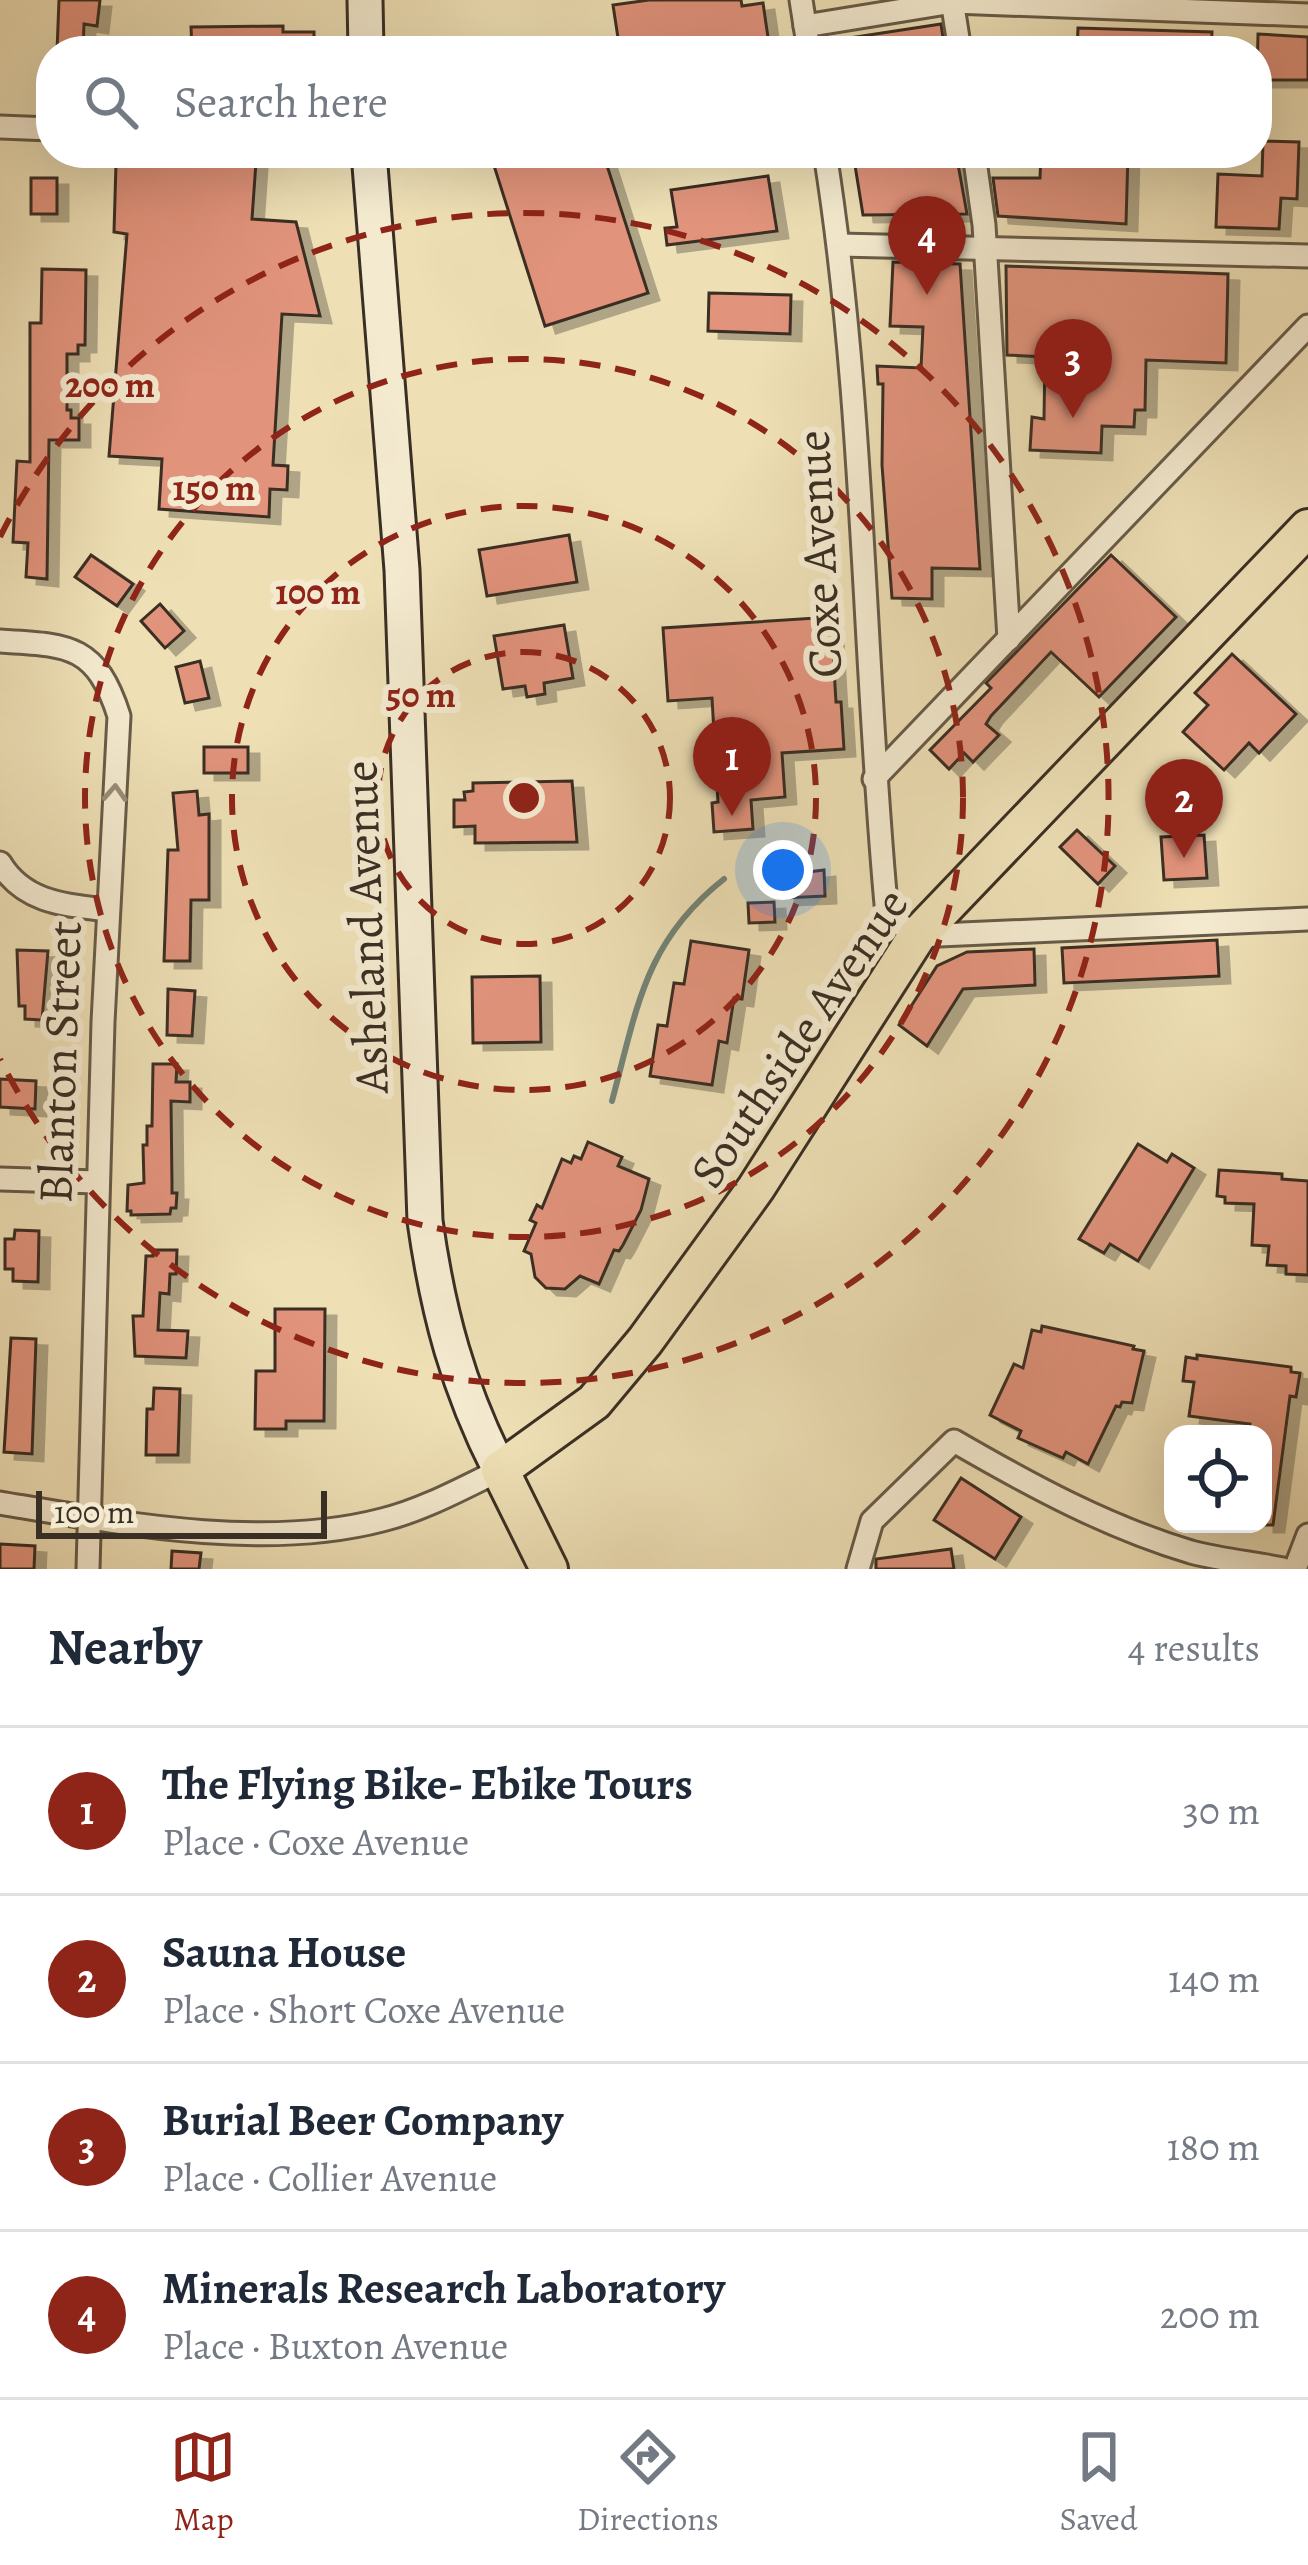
<!DOCTYPE html>
<meta charset="utf-8">
<style>
body{margin:0;font-family:Alegreya,serif;background:#f6f6f7;color:#1f2937}
.controls{position:absolute;right:36px;bottom:36px;display:grid;overflow:hidden;border-radius:24px;box-shadow:0 12px 48px #0002}
.controls button{width:108px;height:108px;display:grid;place-items:center;padding:0;border:0;border-bottom:3px solid #e0e1e3;background:#fff;color:#1f2937;font:60px sans-serif}
.scale{position:absolute;left:36px;bottom:30px;width:291px;box-sizing:border-box;padding-left:12px;border:6px solid #3a2f24;border-top:0;font-size:33px;line-height:42px;white-space:nowrap;color:#3a2f24;-webkit-text-stroke:9px #f4eacf;paint-order:stroke}
.you{position:absolute;left:783px;top:870px;width:42px;height:42px;margin:-30px;border:9px solid #fff;border-radius:50%;background:#1a73e8;box-shadow:0 0 0 18px #1a73e833}
.badge{display:grid;place-items:center;width:78px;height:78px;border-radius:50%;background:#8f2418;color:#fff;font-size:39px;font-weight:700}
.pin{position:absolute;translate:-50% -99px;filter:drop-shadow(0 3px 6px #0008)}
.pin::after{content:'';position:absolute;top:63px;width:42px;height:36px;background:inherit;clip-path:polygon(0 0,100% 0,50% 100%)}
.list{margin:0;padding:0;list-style:none}
h2{display:flex;justify-content:space-between;align-items:center;height:156px;margin:0;padding:0 48px;font-size:51px}
h2 small{font-size:39px;font-weight:400;color:#747a83}
.list li{display:grid;grid-template-columns:78px 1fr auto;gap:36px;align-items:center;box-sizing:border-box;height:168px;padding:0 48px;border-top:3px solid #e0e1e3}
.list b{display:block;font-size:45px;white-space:nowrap}
.list p{margin:0;font-size:39px;white-space:nowrap;color:#747a83}
.list em{font-size:39px;font-style:normal;color:#747a83}
.icon{flex:none;width:66px;height:66px;fill:none;stroke:currentColor;stroke-width:2;stroke-linecap:round;stroke-linejoin:round}
.map{position:relative;flex:none;width:1308px;height:1569px;overflow:hidden}
.search{position:absolute;background:#fff;box-shadow:0 12px 48px #0002;left:36px;right:36px;top:36px;height:132px;display:flex;align-items:center;gap:30px;box-sizing:border-box;padding:0 42px;border-radius:48px;color:#747a83;font-size:45px}
.sheet{height:828px;background:#fff}
nav{display:flex;justify-content:space-around;align-items:center;box-sizing:border-box;height:168px;border-top:3px solid #e0e1e3;background:#fff;font-size:33px;color:#747a83}
nav a{display:grid;justify-items:center;gap:6px}
nav .on{color:#8f2418}
.map>svg:first-child{display:block}
.lines{fill:none;stroke-linecap:round;stroke-linejoin:round}
.stream{stroke:#738477;stroke-width:6}
.building{fill:#e1937c;stroke:#3a2f24;stroke-width:3;filter:url(#shadow)}
.street-casing{stroke:#675b48;stroke-width:27}
.secondary-casing{stroke:#3a2f24;stroke-width:39}
.primary-casing{stroke:#3a2f24;stroke-width:42}
.street{stroke:#f4eacf;stroke-width:21}
.secondary{stroke:#f4eacf;stroke-width:33}
.primary{stroke:#eedfb5;stroke-width:36}
.oneway{stroke:#978c7a}
.ring{fill:none;stroke:#8f2418;stroke-width:6;stroke-dasharray:21 15}
.labels{text-anchor:middle;dominant-baseline:central;stroke-width:12;stroke-linejoin:round;paint-order:stroke}
.street-label{font-size:48px;fill:#3a2f24;stroke:#f4eacf}
.centre{fill:#8f2418;stroke:#f4eacf;stroke-width:6}
.ring-label{font-size:36px;text-anchor:middle;font-weight:bold;fill:#8f2418;stroke:#f4eacf;stroke-width:12;stroke-linejoin:round;paint-order:stroke}
</style>
<div class="map">
<svg width="1308" height="1569" viewBox="0 0 1308 1569">
<defs>
<filter id="shadow"><feDropShadow dx="11" dy="7" stdDeviation="0" flood-color="#0004"/></filter>
</defs>
<rect width="100%" height="100%" fill="#eedfb5"/>
<filter id="stains"><feTurbulence type="fractalNoise" baseFrequency=".00167" numOctaves="4"/><feColorMatrix values="0 0 0 0 .2 0 0 0 0 .09 0 0 0 0 .02 0 0 0 .5 -.17"/></filter>
<radialGradient id="worn" r=".72"><stop offset=".6" stop-color="#630" stop-opacity="0"/><stop offset="1" stop-color="#630" stop-opacity=".3"/></radialGradient>
<g class="lines">
<!-- stream -->
<path class="stream" d="M612,1101C637,1009 644,942 724,879"/>
</g>
<!-- building -->
<g class="building">
<polygon points="59,0 100,0 97,26 84,24 83,51 57,51"/>
<polygon points="649,0 741,0 742,6 763,3 770,51 620,51 613,5"/>
<polygon points="941,24 945,51 824,51 823,42"/>
<polygon points="283,26 283,32 314,32 314,51 192,51 191,27"/>
<polygon points="1078,28 1212,32 1211,51 1077,51"/>
<polygon points="1258,34 1308,37 1308,80 1257,80"/>
<polygon points="1263,141 1299,142 1297,199 1281,198 1279,229 1216,227 1218,174 1262,176"/>
<polygon points="490,153 603,153 648,293 545,326"/>
<polygon points="853,153 956,153 967,214 863,215"/>
<polygon points="1041,153 1128,153 1126,224 998,216 993,178 1040,178"/>
<polygon points="144,155 256,162 252,219 296,222 320,316 282,314 273,465 288,466 287,490 270,489 269,517 159,509 162,459 109,456 127,234 114,232 116,164 147,165"/>
<polygon points="768,176 777,231 667,245 665,228 677,227 671,190"/>
<rect x="31" y="178" width="26" height="36"/>
<polygon points="893,262 960,264 980,569 932,568 932,599 892,598 882,465 883,384 878,384 877,366 921,368 923,327 890,326"/>
<polygon points="1006,266 1228,274 1226,363 1146,360 1145,410 1135,410 1134,427 1102,426 1101,453 1030,450 1032,417 1044,419 1045,357 1007,355"/>
<polygon points="42,269 86,270 85,345 78,345 78,354 67,354 67,410 71,410 71,418 79,418 79,440 49,440 47,579 26,577 28,543 13,542 17,461 30,462 30,323 41,323"/>
<polygon points="709,293 791,295 790,334 708,331"/>
<polygon points="569,535 577,582 487,596 479,550"/>
<polygon points="91,555 133,584 117,606 75,577"/>
<polygon points="1111,555 1176,617 1099,697 1051,652 991,716 986,724 999,735 973,762 964,753 949,769 930,750 991,688 986,683"/>
<polygon points="160,604 184,631 165,648 141,621"/>
<polygon points="831,617 836,702 841,702 844,749 782,753 785,797 751,800 753,829 714,832 712,803 718,802 712,698 668,701 663,628"/>
<polygon points="564,625 573,678 544,683 545,694 527,697 525,686 503,689 494,636"/>
<polygon points="1232,654 1296,714 1259,753 1249,743 1224,770 1183,732 1208,705 1195,693"/>
<polygon points="200,661 209,698 185,703 176,667"/>
<rect x="204" y="747" width="44" height="26"/>
<polygon points="572,781 577,842 475,843 475,826 454,827 454,800 465,800 464,792 473,791 473,783"/>
<polygon points="197,791 199,815 209,814 209,900 191,900 190,961 164,961 168,850 178,850 173,793"/>
<polygon points="1077,830 1115,866 1098,884 1060,847"/>
<polygon points="1204,835 1207,878 1164,880 1161,837"/>
<polygon points="824,870 825,896 784,898 784,875"/>
<polygon points="774,902 775,922 749,923 748,903"/>
<polygon points="1217,940 1219,976 1064,983 1062,948"/>
<polygon points="691,941 749,950 742,999 734,998 727,1043 719,1041 712,1085 650,1076 658,1025 667,1026 674,983 684,984"/>
<polygon points="1034,949 1035,985 963,989 927,1046 899,1025 937,966 967,952"/>
<polygon points="17,950 48,951 42,1020 25,1019 25,1006 19,1006"/>
<polygon points="540,976 541,1042 473,1043 472,977"/>
<polygon points="168,989 195,991 192,1036 167,1035"/>
<polygon points="153,1064 177,1064 176,1082 190,1082 190,1102 171,1101 172,1184 172,1193 177,1193 176,1208 171,1208 170,1214 131,1215 131,1211 127,1211 128,1185 144,1183 143,1145 147,1145 147,1126 152,1126"/>
<polygon points="0,1079 36,1081 35,1109 0,1107"/>
<polygon points="588,1142 622,1157 618,1166 649,1179 641,1210 623,1245 619,1251 614,1250 599,1284 580,1276 565,1289 546,1288 535,1277 531,1254 524,1251 536,1223 530,1220 537,1205 542,1208 562,1159 571,1163 574,1156 581,1159"/>
<polygon points="1138,1144 1167,1162 1172,1154 1194,1168 1138,1261 1110,1244 1104,1253 1079,1239"/>
<polygon points="1219,1170 1282,1174 1282,1179 1308,1181 1308,1275 1286,1274 1286,1266 1267,1265 1269,1246 1252,1245 1254,1204 1225,1203 1225,1197 1217,1196"/>
<polygon points="15,1230 39,1231 38,1282 13,1281 13,1269 5,1269 5,1239 14,1239"/>
<polygon points="153,1250 177,1250 176,1274 170,1274 169,1294 160,1293 158,1330 188,1331 186,1358 135,1356 133,1316 143,1316 146,1256 153,1256"/>
<polygon points="275,1309 325,1309 324,1421 286,1421 286,1429 255,1429 256,1371 275,1371"/>
<polygon points="1042,1326 1134,1346 1133,1349 1144,1351 1132,1403 1122,1402 1120,1407 1116,1406 1088,1464 1066,1452 1063,1458 1018,1438 1021,1431 990,1415 1014,1364 1023,1368 1032,1330 1041,1332"/>
<polygon points="11,1338 36,1339 32,1454 4,1452"/>
<polygon points="1197,1355 1291,1367 1291,1372 1300,1373 1296,1397 1290,1396 1273,1525 1263,1525 1263,1434 1249,1434 1250,1424 1189,1416 1194,1382 1183,1381 1186,1357 1197,1359"/>
<polygon points="154,1388 180,1389 178,1455 146,1455 147,1409 153,1409"/>
<polygon points="961,1478 1021,1517 995,1559 934,1520"/>
<polygon points="0,1544 35,1546 34,1569 0,1569"/>
<polygon points="951,1549 954,1569 876,1569 876,1559"/>
<polygon points="172,1551 201,1553 199,1569 171,1569"/>
</g>
<g class="lines">
<!-- street casing -->
<g class="street-casing">
<g id="street">
<polyline points="801,0 809,51"/>
<polyline points="952,0 960,51"/>
<polyline points="805,26 953,2 1308,15"/>
<polyline points="0,127 51,129"/>
<path d="M825,153C865,405 863,662 887,915L917,936L1308,919"/>
<polyline points="974,153 984,225 1009,639"/>
<polyline points="840,245 1308,256"/>
<path d="M0,641C68,645 96,644 119,716L103,1022L88,1569"/>
<polyline points="874,779 1308,326"/>
<path d="M0,863C24,903 65,905 108,910"/>
<polyline points="0,1179 97,1182"/>
<path d="M0,1503C119,1523 263,1551 382,1520C423,1510 463,1488 500,1470"/>
<path d="M858,1569L872,1521L954,1441C1030,1485 1107,1527 1191,1552C1221,1560 1253,1563 1283,1569"/>
<polyline points="1295,1569 1308,1535"/>
</g>
</g>
<!-- secondary casing -->
<g class="secondary-casing">
<g id="secondary">
<polyline points="365,0 366,51"/>
<path d="M369,153L402,570L425,1221C438,1313 458,1388 500,1470"/>
</g>
</g>
<!-- primary casing -->
<g class="primary-casing">
<polyline id="primary" points="549,1569 500,1470 594,1402 645,1341 756,1188 917,936 1308,528"/>
</g>
<!-- street -->
<use href="#street" class="street"/>
<!-- secondary -->
<use href="#secondary" class="secondary"/>
<!-- primary -->
<use href="#primary" class="primary"/>
</g>
<!-- one-way arrows -->
<defs><path id="oneway-chevron" d="M-2-3.5L2.5 0L-2 3.5" fill="none" stroke-width="1.6" stroke-linecap="round" stroke-linejoin="round" transform="scale(3)"/></defs>
<use class="oneway" href="#oneway-chevron" transform="translate(115 793) rotate(-87)"/>
<!-- distance rings -->
<g class="ring">
<circle cx="524" cy="798" r="146"/>
<circle cx="524" cy="798" r="292"/>
<circle cx="524" cy="798" r="439"/>
<path d="M0 537A585 585 0 1 1 0 1059"/>
</g>
<g class="labels">
<!-- street labels -->
<g class="street-label">
<text transform="translate(819 554) rotate(-93)">Coxe Avenue</text>
<text transform="translate(366 927) rotate(-92)">Asheland Avenue</text>
<text transform="translate(799 1038) rotate(-56)">Southside Avenue</text>
<text transform="translate(60 1062) rotate(-88)">Blanton Street</text>
</g>
</g>
<circle cx="524" cy="798" r="18" class="centre"/>
<g class="ring-label">
<text x="110" y="397">200 m</text>
<text x="214" y="500">150 m</text>
<text x="318" y="604">100 m</text>
<text x="421" y="707">50 m</text>
</g>
<rect width="100%" height="100%" filter="url(#stains)"/>
<rect width="100%" height="100%" fill="url(#worn)"/>
</svg>
<div class="controls">
<button><svg class="icon" aria-label="locate" viewBox="0 0 24 24"><circle cx="12" cy="12" r="6"/><path d="M12 2v4M12 18v4M2 12h4M18 12h4"/></svg></button>
</div>
<div class="scale">100 m</div>
<div class="you"></div>
<div class="pin badge" style="left:732px;top:816px">1</div>
<div class="pin badge" style="left:1184px;top:858px">2</div>
<div class="pin badge" style="left:1073px;top:418px">3</div>
<div class="pin badge" style="left:927px;top:295px">4</div>
<div class="search"><svg class="icon" aria-label="search" viewBox="0 0 24 24"><circle cx="10" cy="10" r="6"/><path d="M15 15l6 6"/></svg>Search here</div>
</div>
<section class="sheet">
<h2>Nearby<small>4 results</small></h2>
<ul class="list">
<li><span class="badge">1</span><div><b>The Flying Bike- Ebike Tours</b><p>Place · Coxe Avenue</p></div><em>30 m</em></li>
<li><span class="badge">2</span><div><b>Sauna House</b><p>Place · Short Coxe Avenue</p></div><em>140 m</em></li>
<li><span class="badge">3</span><div><b>Burial Beer Company</b><p>Place · Collier Avenue</p></div><em>180 m</em></li>
<li><span class="badge">4</span><div><b>Minerals Research Laboratory</b><p>Place · Buxton Avenue</p></div><em>200 m</em></li>
</ul>
</section>
<nav>
<a class="on"><svg class="icon" aria-label="map" viewBox="0 0 24 24"><path d="M3 6l6-2 6 2 6-2v14l-6 2-6-2-6 2zM9 4v14M15 6v14"/></svg>Map</a>
<a><svg class="icon" aria-label="directions" viewBox="0 0 24 24"><path d="M12 3l9 9-9 9-9-9zM9 14v-3h6M13 9l2 2-2 2"/></svg>Directions</a>
<a><svg class="icon" aria-label="saved" viewBox="0 0 24 24"><path d="M7 4h10v16l-5-4-5 4z"/></svg>Saved</a>
</nav>
